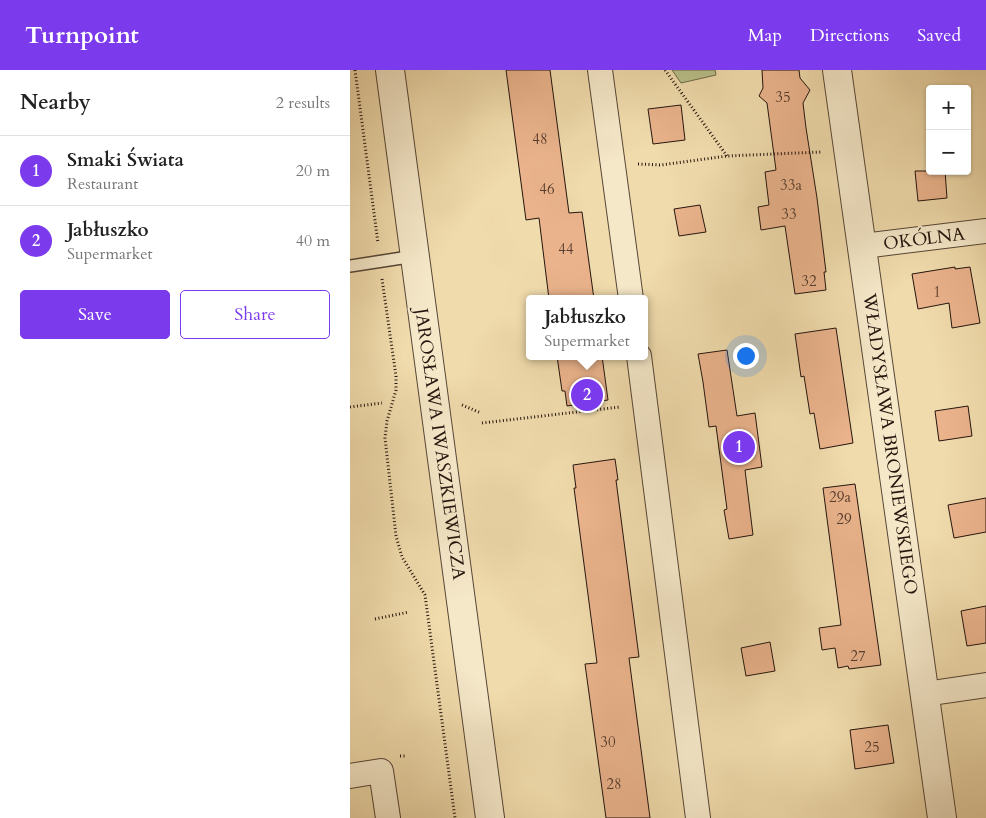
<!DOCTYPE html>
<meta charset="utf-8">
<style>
body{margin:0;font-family:Cardo,serif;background:#f6f6f6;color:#222}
.controls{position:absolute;right:15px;top:15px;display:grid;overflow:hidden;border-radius:5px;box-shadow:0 1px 4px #0004}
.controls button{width:45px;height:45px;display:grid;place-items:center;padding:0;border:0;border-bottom:1px solid #e0e0e0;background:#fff;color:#222;font:25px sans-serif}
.you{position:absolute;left:395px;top:285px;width:18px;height:18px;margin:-12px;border:4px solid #fff;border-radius:50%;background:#1a73e8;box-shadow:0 0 0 8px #1a73e833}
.badge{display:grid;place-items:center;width:32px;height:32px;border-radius:50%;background:#7c3aed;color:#fff;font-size:16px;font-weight:700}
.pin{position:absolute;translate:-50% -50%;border:2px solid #fff;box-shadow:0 1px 5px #0006}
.popup{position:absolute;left:176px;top:225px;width:122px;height:65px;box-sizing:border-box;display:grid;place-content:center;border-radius:5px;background:#fff;filter:drop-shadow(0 1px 4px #0005);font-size:16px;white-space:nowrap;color:#767676}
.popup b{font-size:19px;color:#222}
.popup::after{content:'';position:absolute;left:50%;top:100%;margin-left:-10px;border:10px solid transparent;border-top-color:#fff}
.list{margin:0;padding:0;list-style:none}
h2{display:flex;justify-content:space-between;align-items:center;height:65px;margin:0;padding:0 20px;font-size:21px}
h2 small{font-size:16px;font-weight:400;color:#767676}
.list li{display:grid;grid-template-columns:32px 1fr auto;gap:15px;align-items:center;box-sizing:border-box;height:70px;padding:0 20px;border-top:1px solid #e0e0e0}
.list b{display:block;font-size:19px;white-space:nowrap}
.list p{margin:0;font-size:16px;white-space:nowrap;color:#767676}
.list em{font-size:16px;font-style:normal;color:#767676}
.actions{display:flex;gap:10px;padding:15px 20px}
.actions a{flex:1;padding:11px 0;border:1px solid #7c3aed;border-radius:5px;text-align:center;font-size:18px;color:#7c3aed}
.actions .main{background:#7c3aed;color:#fff}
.map{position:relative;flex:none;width:636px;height:748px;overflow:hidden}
header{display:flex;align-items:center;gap:30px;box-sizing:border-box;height:70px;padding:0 25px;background:#7c3aed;color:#fff}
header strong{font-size:24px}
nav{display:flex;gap:28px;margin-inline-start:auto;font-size:18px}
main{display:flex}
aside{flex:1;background:#fff}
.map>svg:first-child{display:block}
.green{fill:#b9c089;stroke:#6e6a4c}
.building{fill:#eab38c;stroke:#24150e}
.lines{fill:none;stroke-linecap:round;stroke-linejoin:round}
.service-casing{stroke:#574636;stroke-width:14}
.minor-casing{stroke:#574636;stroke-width:26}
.tertiary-casing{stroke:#574636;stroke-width:30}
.path{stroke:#24150e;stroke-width:3;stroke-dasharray:1 2.5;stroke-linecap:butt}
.service{stroke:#f5e8c9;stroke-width:11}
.minor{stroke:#f5e8c9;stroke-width:24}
.tertiary{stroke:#f5e8c9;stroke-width:28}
.labels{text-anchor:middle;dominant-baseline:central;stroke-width:4.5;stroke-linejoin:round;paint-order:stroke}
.number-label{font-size:15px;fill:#563c2e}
.street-label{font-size:18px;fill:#24150e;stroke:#f5e8c9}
</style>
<header>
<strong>Turnpoint</strong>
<nav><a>Map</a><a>Directions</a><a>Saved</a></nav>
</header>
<main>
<aside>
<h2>Nearby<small>2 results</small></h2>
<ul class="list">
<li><span class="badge">1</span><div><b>Smaki Świata</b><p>Restaurant</p></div><em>20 m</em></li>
<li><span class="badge">2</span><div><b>Jabłuszko</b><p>Supermarket</p></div><em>40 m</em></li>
</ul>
<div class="actions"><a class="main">Save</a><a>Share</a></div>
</aside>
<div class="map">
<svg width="636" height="748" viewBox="0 0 636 748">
<rect width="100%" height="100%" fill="#f0dbac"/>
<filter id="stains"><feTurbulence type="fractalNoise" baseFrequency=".004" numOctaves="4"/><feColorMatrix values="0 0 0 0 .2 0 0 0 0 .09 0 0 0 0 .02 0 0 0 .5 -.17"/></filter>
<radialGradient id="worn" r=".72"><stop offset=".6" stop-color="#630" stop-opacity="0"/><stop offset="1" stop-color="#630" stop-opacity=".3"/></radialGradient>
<!-- green -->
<polygon class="green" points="322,0 365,0 366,5 331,13"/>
<!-- building -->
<g class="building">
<polygon points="156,0 200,0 219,143 232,142 244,229 199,229 189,148 176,150"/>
<polygon points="412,0 449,0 450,8 460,20 453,33 456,58 467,128 476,202 474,202 476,220 445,224 435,156 411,160 408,137 419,135 415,102 426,100 417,33 409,26 413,18"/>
<polygon points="331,35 335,70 303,74 298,39"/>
<polygon points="565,101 595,101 597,128 568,131"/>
<polygon points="350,135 356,162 329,166 324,139"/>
<polygon points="605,197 605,199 620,197 630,253 602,258 599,233 568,239 562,204"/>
<polygon points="486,258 503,373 470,379 464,343 460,344 454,306 451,307 445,264"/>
<polygon points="377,280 387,346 405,343 412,397 395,400 403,465 379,469 374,440 377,439 366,356 359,357 353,312 348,284"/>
<polygon points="207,286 252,286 258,330 217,336 215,321 212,321"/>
<polygon points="618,336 622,366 589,371 585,341"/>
<polygon points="265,389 268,410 266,410 289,587 279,588 300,748 256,748 235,594 247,593 224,418 226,418 223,395"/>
<polygon points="505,414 531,595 499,599 498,596 488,598 485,578 472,580 469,558 491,555 473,418"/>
<polygon points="636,428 636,462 604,468 598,435"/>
<polygon points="636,536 636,573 617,576 611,541"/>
<polygon points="420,572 425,601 396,606 391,578"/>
<polygon points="538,655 544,693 505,699 500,660"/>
</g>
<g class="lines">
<!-- service casing -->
<g class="service-casing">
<polyline id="service" points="0,196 65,186"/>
</g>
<!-- minor casing -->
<g class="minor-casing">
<g id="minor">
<polyline points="250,0 281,229"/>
<polyline points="513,176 636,161"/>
<polyline points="289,286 348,748"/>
<polyline points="575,624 636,615"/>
<polyline points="0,706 31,701 38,748"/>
</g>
</g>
<!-- tertiary casing -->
<g class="tertiary-casing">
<g id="tertiary">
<polyline points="40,0 140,748"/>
<polyline points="487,0 592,748"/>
</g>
</g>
<!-- path -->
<g class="path">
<polyline points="5,0 28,173"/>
<polyline points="315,0 377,86"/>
<polyline points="288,94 311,95 377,86 471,82"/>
<polyline points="32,209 46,306 46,320 37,351 35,368 46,466 52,487 75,525 105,748"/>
<polyline points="112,335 131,343"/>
<polyline points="0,337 32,333"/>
<polyline points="132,353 270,337"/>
<polyline points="25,549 59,542"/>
<polyline points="50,686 57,686"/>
</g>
<!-- service -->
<use href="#service" class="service"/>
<!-- minor -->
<use href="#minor" class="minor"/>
<!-- tertiary -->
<use href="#tertiary" class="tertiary"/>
</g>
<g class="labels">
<!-- number labels -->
<g class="number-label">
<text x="433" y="27">35</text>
<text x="190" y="69">48</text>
<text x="441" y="115">33a</text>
<text x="197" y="119">46</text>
<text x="439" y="144">33</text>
<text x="216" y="179">44</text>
<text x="459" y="211">32</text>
<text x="587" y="222">1</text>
<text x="490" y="427">29a</text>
<text x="494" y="449">29</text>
<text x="508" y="586">27</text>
<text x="258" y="672">30</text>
<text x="522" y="677">25</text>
<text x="264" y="714">28</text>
</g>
<!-- street labels -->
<g class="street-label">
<text transform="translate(574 169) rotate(-7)">OKÓLNA</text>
<text transform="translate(90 374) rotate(82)">JAROSŁAWA IWASZKIEWICZA</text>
<text transform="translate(540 374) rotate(82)">WŁADYSŁAWA BRONIEWSKIEGO</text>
</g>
</g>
<rect width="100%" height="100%" filter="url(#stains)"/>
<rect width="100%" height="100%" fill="url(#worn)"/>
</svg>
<div class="controls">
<button>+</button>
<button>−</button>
</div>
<div class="you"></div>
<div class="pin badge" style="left:389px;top:377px">1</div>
<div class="pin badge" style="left:237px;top:325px">2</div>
<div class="popup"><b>Jabłuszko</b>Supermarket</div>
</div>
</main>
